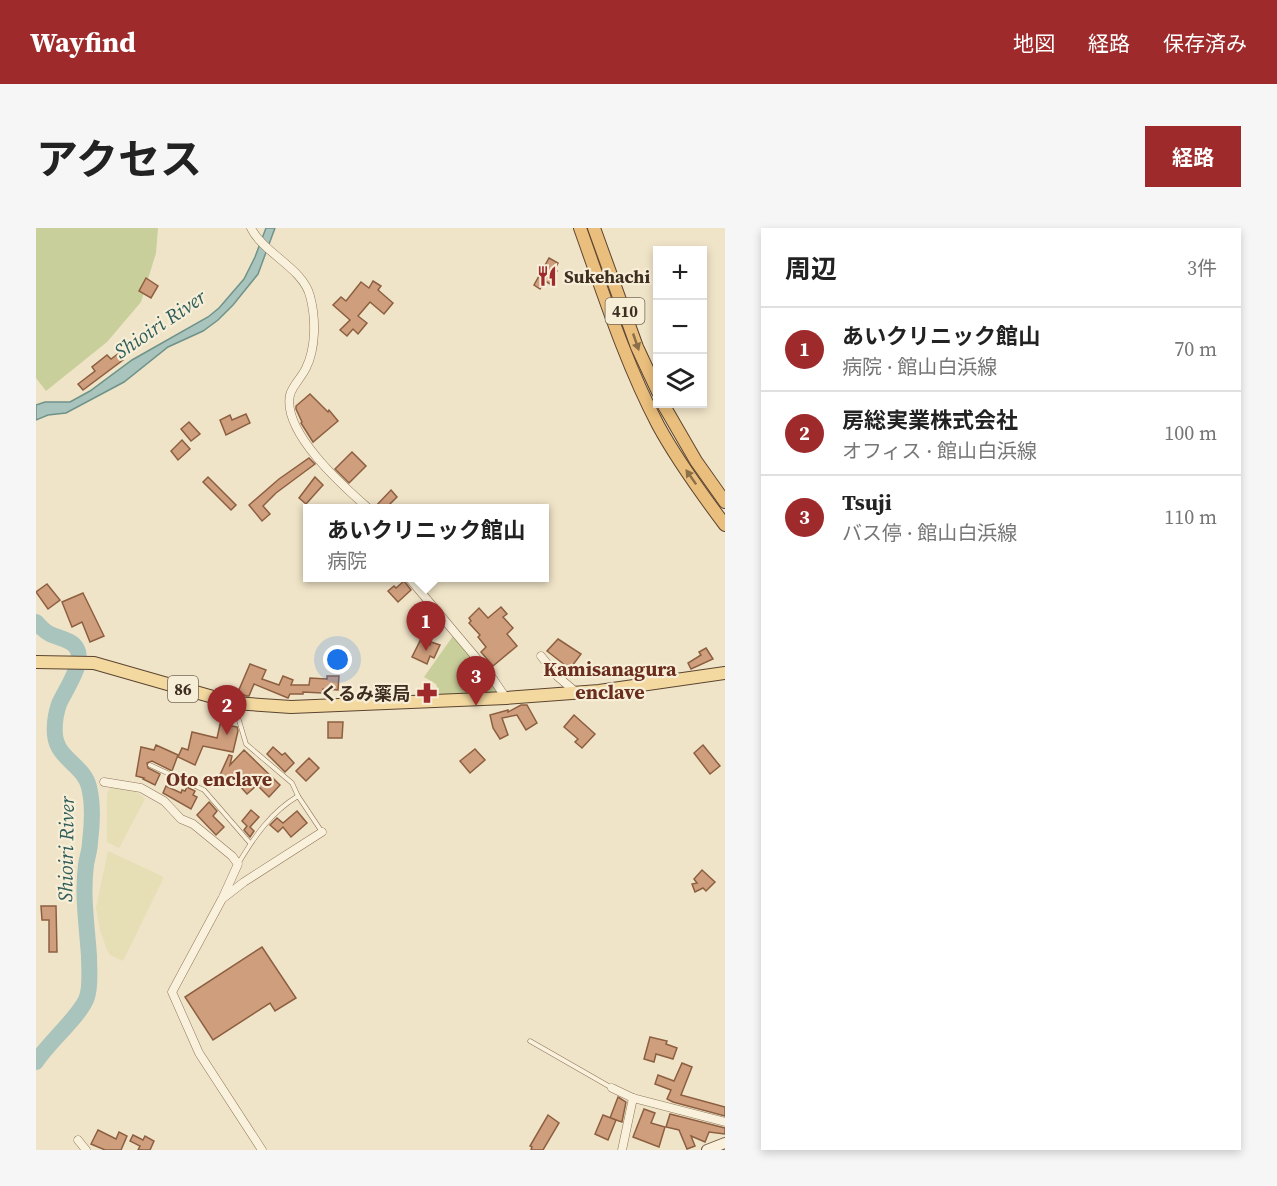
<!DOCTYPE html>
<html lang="ja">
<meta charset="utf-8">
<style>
body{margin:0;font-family:"Source Serif 4","Noto Sans JP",serif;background:#f6f6f6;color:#222}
.controls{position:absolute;right:18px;top:18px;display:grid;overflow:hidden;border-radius:0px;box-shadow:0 3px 9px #0003}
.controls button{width:54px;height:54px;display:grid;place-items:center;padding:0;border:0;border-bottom:2px solid #e0e0e0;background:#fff;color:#222;font:30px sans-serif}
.you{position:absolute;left:302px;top:432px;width:21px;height:21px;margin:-15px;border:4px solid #fff;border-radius:50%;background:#1a73e8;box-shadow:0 0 0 9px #1a73e833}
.badge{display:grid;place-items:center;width:39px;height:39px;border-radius:50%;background:#9e2a2b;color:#fff;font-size:20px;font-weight:700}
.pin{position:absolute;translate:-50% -50px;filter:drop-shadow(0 2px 3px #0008)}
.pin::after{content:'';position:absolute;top:32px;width:21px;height:18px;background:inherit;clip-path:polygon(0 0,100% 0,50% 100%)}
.popup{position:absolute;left:267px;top:276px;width:246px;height:78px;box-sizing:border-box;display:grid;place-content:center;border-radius:0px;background:#fff;filter:drop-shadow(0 2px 4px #0005);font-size:20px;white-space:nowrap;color:#767676}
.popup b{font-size:22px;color:#222}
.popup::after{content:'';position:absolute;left:50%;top:100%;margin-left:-12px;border:12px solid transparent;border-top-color:#fff}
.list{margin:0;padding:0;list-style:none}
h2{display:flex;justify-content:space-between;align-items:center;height:78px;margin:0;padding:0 24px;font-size:26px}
h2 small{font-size:20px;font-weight:400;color:#767676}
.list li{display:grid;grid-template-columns:39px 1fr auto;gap:18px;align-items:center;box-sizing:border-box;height:84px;padding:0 24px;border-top:2px solid #e0e0e0}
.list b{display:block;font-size:22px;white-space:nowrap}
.list p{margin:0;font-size:20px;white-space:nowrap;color:#767676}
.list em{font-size:20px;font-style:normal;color:#767676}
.icon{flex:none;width:33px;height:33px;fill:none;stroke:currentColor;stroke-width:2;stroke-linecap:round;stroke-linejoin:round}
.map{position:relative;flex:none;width:689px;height:922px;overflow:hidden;border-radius:0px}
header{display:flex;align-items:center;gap:36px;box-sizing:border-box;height:84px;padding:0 30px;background:#9e2a2b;color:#fff}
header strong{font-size:28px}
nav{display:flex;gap:33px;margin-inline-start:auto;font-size:21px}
.intro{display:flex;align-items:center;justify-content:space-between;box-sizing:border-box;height:144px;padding:0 36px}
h1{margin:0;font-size:42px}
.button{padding:15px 27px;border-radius:0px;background:#9e2a2b;color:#fff;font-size:21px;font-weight:700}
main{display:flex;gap:36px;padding:0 36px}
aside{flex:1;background:#fff;border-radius:0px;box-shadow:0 3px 9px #0003}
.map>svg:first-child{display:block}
.farmland{fill:#e6deb5}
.green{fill:#c9cf9b}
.water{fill:#a9c4bc;stroke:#6f938a;stroke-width:1.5}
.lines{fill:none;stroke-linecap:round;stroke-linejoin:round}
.river{stroke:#a9c4bc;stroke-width:16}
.building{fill:#cf9f7d;stroke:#8d5f41;stroke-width:1.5}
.service-casing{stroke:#8d765c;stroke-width:5}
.minor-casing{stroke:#8d765c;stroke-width:9}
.secondary-casing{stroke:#6f573f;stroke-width:12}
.primary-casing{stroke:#5b4430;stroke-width:14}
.trunk-casing{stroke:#5b4430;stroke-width:14}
.service{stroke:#faf1dc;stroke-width:4}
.minor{stroke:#faf1dc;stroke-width:8}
.secondary{stroke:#faf1dc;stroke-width:10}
.primary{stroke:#f3d9a0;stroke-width:12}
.trunk{stroke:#eabe7c;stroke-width:12}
.oneway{fill:#8b6f49}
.labels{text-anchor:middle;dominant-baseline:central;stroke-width:4.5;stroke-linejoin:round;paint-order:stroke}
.shield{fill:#f7eed8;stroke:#756857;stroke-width:1.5}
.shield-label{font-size:16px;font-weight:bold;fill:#3d2e20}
.poi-label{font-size:18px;font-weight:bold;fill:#3d2e20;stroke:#f7eed8;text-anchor:start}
.water-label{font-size:20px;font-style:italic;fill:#2f5d5a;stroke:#f7eed8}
.neighbourhood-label{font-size:20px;font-weight:bold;fill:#6b2e1e;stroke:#f7eed8}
</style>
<header>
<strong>Wayfind</strong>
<nav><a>地図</a><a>経路</a><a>保存済み</a></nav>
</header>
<div class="intro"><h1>アクセス</h1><a class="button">経路</a></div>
<main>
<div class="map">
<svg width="689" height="922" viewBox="0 0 689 922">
<rect width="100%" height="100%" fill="#f0e4c8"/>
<!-- farmland -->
<g class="farmland">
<polygon points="77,558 97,561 109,571 83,620 71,614 71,565"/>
<polygon points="72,623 126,648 127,651 87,733 74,727 71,722 64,702 60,680"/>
</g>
<!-- green -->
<g class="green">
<polygon points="0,0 122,0 120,25 105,74 71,114 10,163 0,150"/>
<polygon points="417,408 433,426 461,464 404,467 400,456 388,449"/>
</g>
<!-- water -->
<polygon class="water" points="230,0 239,0 222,46 197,77 182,92 167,103 132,119 88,154 30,185 12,187 0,192 0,177 9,174 34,174 54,163 96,132 172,89 183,80 208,51 219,29"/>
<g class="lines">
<!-- river -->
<path class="river" d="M0,394C4,398 8,403 14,406C22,410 37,412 41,421C49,435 29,462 23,476C20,485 18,497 19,507C21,531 48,537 53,559C57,575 56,598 54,614C54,622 51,629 50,637C46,667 51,698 53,728C53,741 55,757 51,769C46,786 12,815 0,834"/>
</g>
<!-- building -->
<g class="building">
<polygon points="513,30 522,35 519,41 521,43 514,56 509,53 504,61 498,57"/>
<polygon points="110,50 122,58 115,70 103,63"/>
<polygon points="337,53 345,58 342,62 357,75 348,86 334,74 322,88 331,95 322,106 317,101 311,108 304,102 314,92 297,77 305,69 310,73 325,54 333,60"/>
<polygon points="83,125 87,132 47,162 42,156 59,143 56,139 71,127 75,131"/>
<polygon points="274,166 292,184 293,182 302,193 277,214 265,195 266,194 260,181 260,178"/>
<polygon points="210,186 214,195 190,207 184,192 194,187 196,192"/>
<polygon points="153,194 164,206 155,213 145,201"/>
<polygon points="146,212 154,221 142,232 135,223"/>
<polygon points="316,224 330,238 313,255 299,241"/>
<polygon points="273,230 279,236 240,265 227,278 234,286 226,293 213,277 243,251"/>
<polygon points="172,249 200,277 195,282 167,254"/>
<polygon points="279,249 287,257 270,276 263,270"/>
<polygon points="355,262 361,269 354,276 359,280 338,280"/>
<polygon points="368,353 375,362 362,374 352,363 358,358 360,360"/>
<polygon points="11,356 24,372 12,381 0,364"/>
<polygon points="47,365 68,408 54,414 46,394 36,399 26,374"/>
<polygon points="465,379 471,386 467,389 477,400 471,406 481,418 457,438 445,424 450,419 442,409 444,407 433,395 435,393 433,390 443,380 452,390"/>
<polygon points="522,411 545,426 534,441 511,423"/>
<polygon points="384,413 394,417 395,414 404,417 398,430 394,428 391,436 376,429"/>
<polygon points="670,420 677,431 655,441 652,435 665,427 663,424"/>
<polygon points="214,436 230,442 226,451 243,457 247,448 257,452 255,457 273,457 274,450 291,451 291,448 303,448 302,462 287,461 286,465 267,464 267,466 254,466 252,470 218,456 213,468 210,468 202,464"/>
<polygon points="485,477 491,477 501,495 490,502 481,487 466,490 472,507 464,511 457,500 454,487 472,482 472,484"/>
<polygon points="538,487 559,506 546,520 539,514 542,511 528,499"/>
<polygon points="186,488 196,491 195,498 201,499 202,503 197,524 167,518 159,537 142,529 146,520 152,522 156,504 181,510"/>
<polygon points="292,494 307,494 306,510 292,510"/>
<polygon points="120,517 142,527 136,543 116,533 111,535 112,540 124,546 119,557 107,551 108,550 100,548 105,519 118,522"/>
<polygon points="667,517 684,538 674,546 658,525"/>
<polygon points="237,519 246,527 249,525 258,535 249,544 231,526"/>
<polygon points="439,521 449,532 434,545 424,533"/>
<polygon points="208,522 244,557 233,569 221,557 211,566 201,555 193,551 192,554 185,551 186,548 184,547 193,527 196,528 194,537"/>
<polygon points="273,530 283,540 270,553 260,543"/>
<polygon points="130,558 145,565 146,562 149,563 151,559 159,563 157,567 161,569 155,581 127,565"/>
<polygon points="173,574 181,583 177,588 188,599 180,607 161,587"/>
<polygon points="215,582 223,589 214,599 218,603 214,609 208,602 211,598 206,593"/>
<polygon points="261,583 271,595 255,609 247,599 242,604 234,597 241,590 247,595"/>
<polygon points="666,642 679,654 670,663 667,660 659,664 656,656 661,655 658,651"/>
<polygon points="5,678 20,678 21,724 13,724 13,692 6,692"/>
<polygon points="226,719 260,770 239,783 234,775 177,812 149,769"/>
<polygon points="614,809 631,813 630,816 641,820 637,831 620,826 618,834 608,831"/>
<polygon points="646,835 656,839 645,867 689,879 689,888 637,874 631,871 635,862 619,856 622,847 638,853"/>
<polygon points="582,869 590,874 586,894 574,890"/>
<polygon points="608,881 619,885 615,895 629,899 623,919 597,909"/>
<polygon points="634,886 689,900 689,906 673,904 669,914 655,908 659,918 651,921 643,902 630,899"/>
<polygon points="512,887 523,895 507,922 495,922 496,919 494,918"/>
<polygon points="567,887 580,892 572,912 559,906"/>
<polygon points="62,902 80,911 83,904 91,908 85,922 69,922 55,916"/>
<polygon points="97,907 107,912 109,908 118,913 114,922 102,922 104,918 94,913"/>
</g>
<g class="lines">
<!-- service casing -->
<g class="service-casing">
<g id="service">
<polyline points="199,479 210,516 256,555 262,568 286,604"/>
<polyline points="114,537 168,562 214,615"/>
<path d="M202,636C218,609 235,584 262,568"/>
<polyline points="494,813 576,860"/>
</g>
</g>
<!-- minor casing -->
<g class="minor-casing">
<g id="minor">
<path d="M215,0C227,25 267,40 274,68C280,90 280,120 270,140C266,149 256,158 254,167C246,204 307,258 332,280"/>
<polyline points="373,350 453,445 470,470"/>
<polyline points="505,428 521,448 541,465"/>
<polyline points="68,554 105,560 128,573 145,591 157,596 196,628 202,636 187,669"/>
<polyline points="576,860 597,870 689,894"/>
<polyline points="42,912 50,922"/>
<polyline points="226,922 163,825 136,764 186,671 208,654 286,604"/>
<polyline points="586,922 597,870"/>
</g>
</g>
<!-- secondary casing -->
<g class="secondary-casing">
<polyline id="secondary" points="671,922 689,915"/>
</g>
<!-- primary casing -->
<g class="primary-casing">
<polyline id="primary" points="0,434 58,435 198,475 255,479 470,470 563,463 689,445"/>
</g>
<!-- trunk casing -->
<g class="trunk-casing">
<g id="trunk">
<path d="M544,0C568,67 589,134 622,197C641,232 665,265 689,297"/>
<polyline points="558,0 601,119 622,164"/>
<polyline points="627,176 660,233 689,274"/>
</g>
</g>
<!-- service -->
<use href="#service" class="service"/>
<!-- minor -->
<use href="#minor" class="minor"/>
<!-- secondary -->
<use href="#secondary" class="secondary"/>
<!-- primary -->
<use href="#primary" class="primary"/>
<!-- trunk -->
<use href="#trunk" class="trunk"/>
</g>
<!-- one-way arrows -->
<defs><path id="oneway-solid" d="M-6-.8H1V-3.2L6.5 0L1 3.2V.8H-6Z" transform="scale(1.5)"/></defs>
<g class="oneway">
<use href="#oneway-solid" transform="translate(600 114) rotate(71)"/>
<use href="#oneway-solid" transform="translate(655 249) rotate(-125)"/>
</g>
<!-- icons -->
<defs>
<g id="restaurant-bare" transform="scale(1.62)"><path d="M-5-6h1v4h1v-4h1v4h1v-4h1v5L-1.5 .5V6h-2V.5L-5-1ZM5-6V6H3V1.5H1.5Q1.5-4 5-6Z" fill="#9e2a2b" stroke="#f7eed8" stroke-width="2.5" paint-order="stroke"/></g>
<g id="pharmacy-bare" transform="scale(1.62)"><path d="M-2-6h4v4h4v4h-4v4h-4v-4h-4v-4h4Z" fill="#9e2a2b" stroke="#f7eed8" stroke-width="2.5" paint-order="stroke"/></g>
</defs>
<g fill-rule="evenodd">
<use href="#restaurant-bare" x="511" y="48"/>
<use href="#pharmacy-bare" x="391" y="465"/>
</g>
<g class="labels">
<!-- shield labels -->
<g class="shield">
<rect x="569.5" y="70" width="39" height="26" rx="4.5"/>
<rect x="132" y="448" width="30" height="26" rx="4.5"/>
</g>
<g class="shield-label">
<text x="589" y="83">410</text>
<text x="147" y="461">86</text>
</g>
<!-- poi labels -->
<g class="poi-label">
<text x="528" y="48">Sukehachi</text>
<text x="374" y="465" text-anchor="end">くるみ薬局</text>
</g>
<!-- water labels -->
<g class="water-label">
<text transform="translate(124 96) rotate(-34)">Shioiri River</text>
<text transform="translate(30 621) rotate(-89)">Shioiri River</text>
</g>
<!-- neighbourhood labels -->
<g class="neighbourhood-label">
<text x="574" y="441">Kamisanagura<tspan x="574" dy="23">enclave</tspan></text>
<text x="183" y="551">Oto enclave</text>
</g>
</g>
</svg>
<div class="controls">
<button>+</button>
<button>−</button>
<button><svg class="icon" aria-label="layers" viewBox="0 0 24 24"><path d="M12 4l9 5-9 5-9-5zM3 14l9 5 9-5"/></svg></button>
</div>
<div class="you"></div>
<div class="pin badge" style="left:390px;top:423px">1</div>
<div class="popup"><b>あいクリニック館山</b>病院</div>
<div class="pin badge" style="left:191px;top:507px">2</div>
<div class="pin badge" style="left:440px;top:478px">3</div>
</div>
<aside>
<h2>周辺<small>3件</small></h2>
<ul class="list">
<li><span class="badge">1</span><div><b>あいクリニック館山</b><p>病院 · 館山白浜線</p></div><em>70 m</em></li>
<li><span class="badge">2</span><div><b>房総実業株式会社</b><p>オフィス · 館山白浜線</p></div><em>100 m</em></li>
<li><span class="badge">3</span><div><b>Tsuji</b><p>バス停 · 館山白浜線</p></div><em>110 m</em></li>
</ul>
</aside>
</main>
